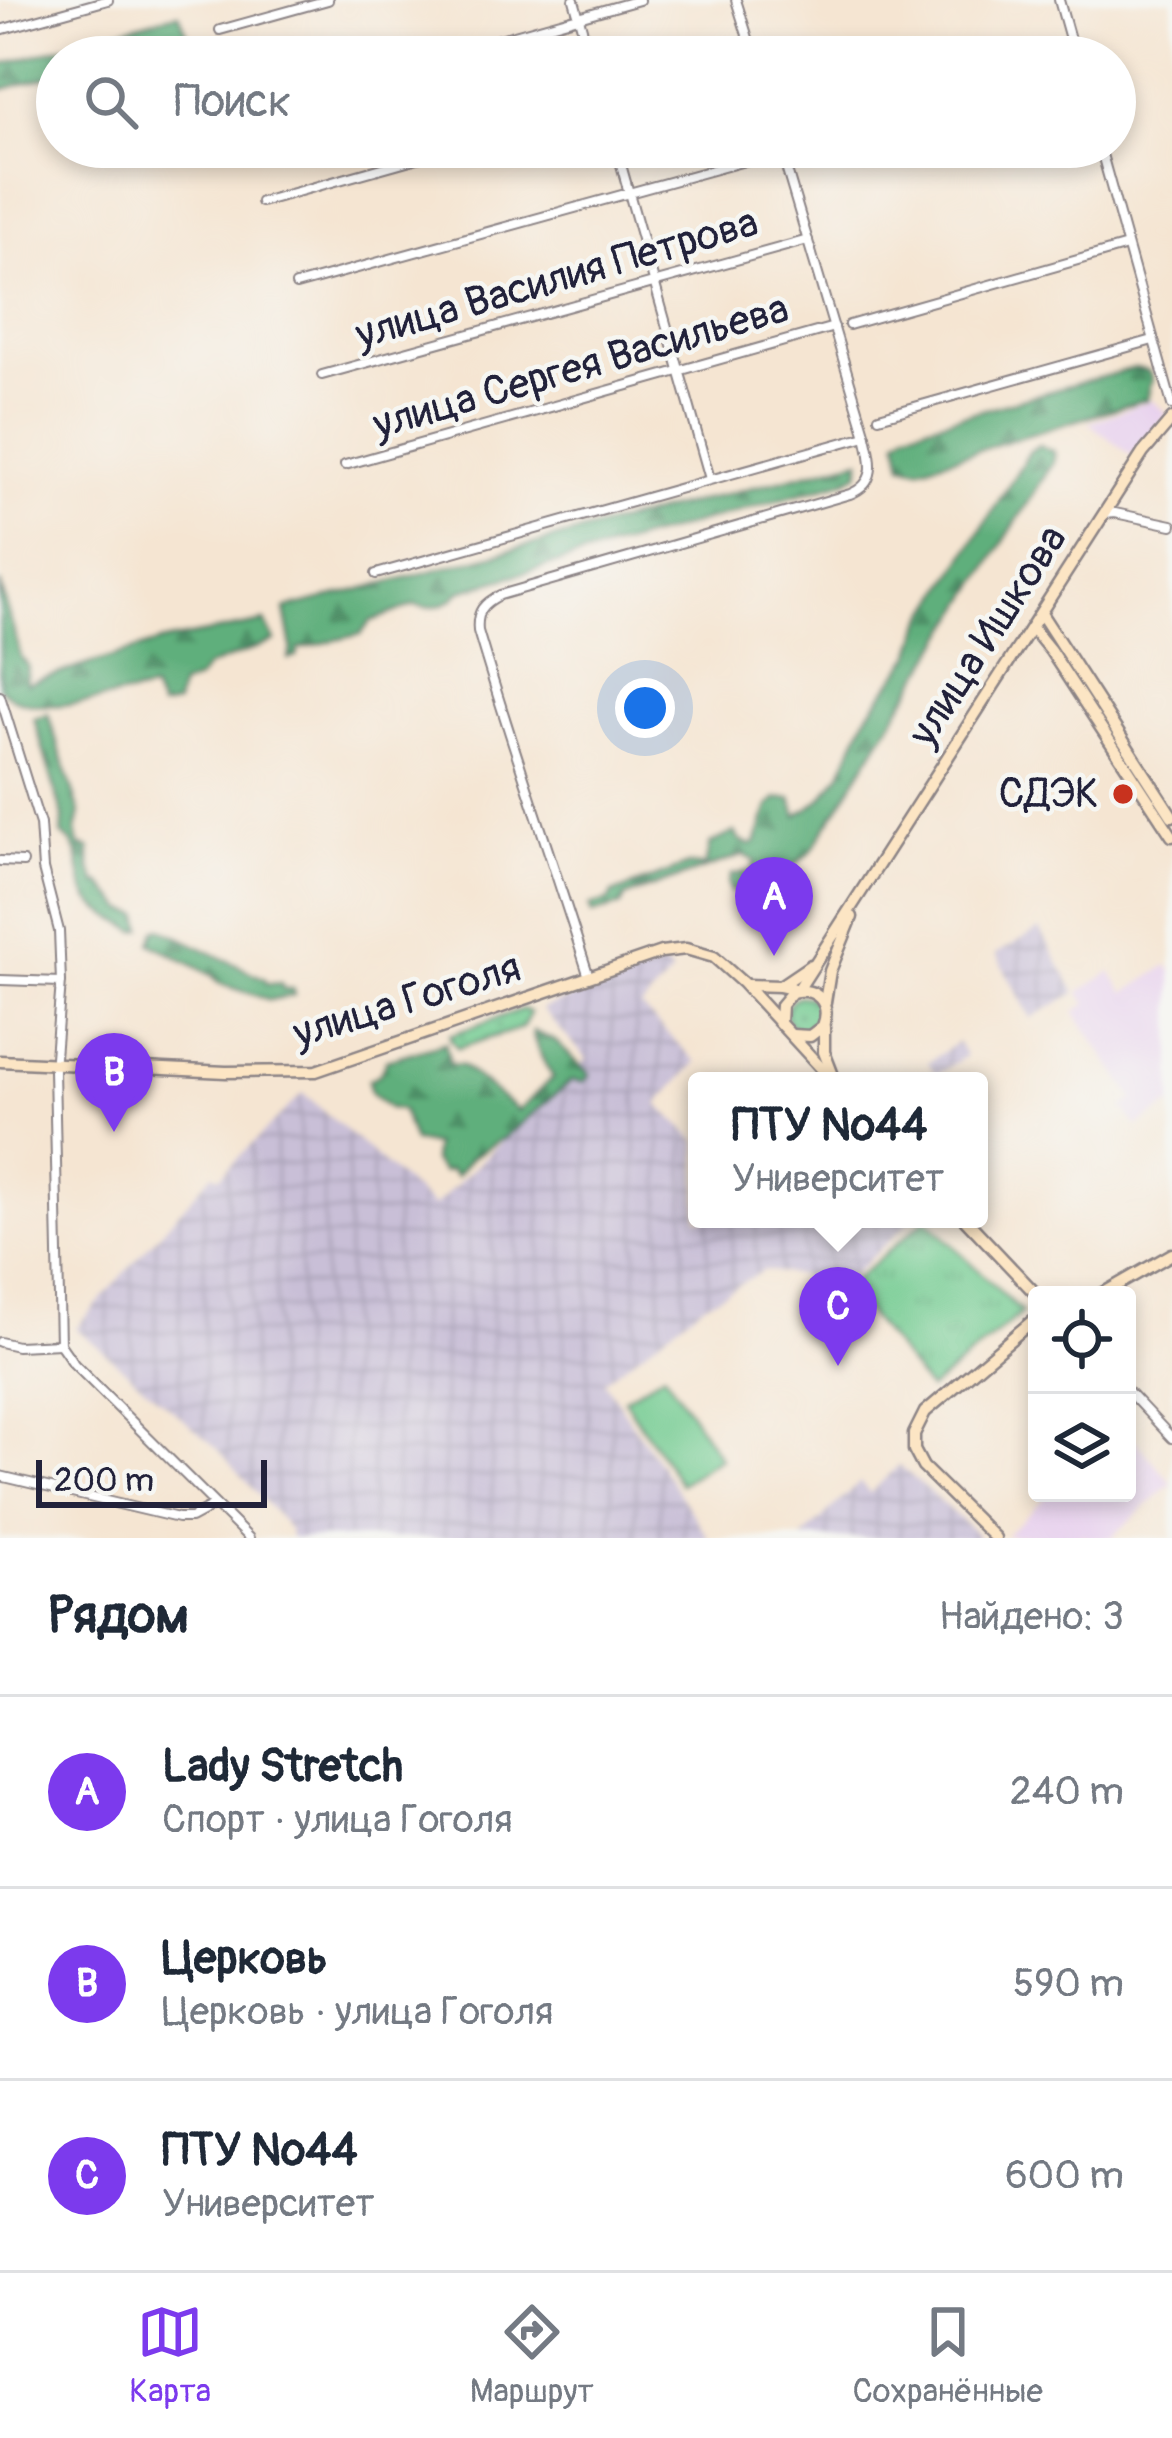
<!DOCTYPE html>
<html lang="ru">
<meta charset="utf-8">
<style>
body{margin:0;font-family:Pangolin,sans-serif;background:#f2f2f3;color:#1f2937}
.controls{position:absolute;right:36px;bottom:36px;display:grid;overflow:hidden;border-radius:12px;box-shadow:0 6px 18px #0003}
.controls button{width:108px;height:108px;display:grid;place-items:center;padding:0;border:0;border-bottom:3px solid #e0e1e3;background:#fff;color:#1f2937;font:60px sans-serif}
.scale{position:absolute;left:36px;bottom:30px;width:231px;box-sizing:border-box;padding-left:12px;border:6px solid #22223b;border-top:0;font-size:33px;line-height:42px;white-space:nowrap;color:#22223b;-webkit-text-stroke:9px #f6f6f2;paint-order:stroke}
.you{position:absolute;left:645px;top:708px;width:42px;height:42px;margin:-30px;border:9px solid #fff;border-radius:50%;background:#1a73e8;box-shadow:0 0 0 18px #1a73e833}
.badge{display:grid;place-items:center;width:78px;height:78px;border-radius:50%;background:#7c3aed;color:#fff;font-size:39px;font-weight:700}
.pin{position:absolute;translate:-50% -99px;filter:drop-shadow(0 3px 6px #0008)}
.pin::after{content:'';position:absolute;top:63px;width:42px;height:36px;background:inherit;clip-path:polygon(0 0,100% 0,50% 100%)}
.popup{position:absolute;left:688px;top:1072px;width:300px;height:156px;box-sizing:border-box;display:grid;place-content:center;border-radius:12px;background:#fff;filter:drop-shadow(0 3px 9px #0005);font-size:39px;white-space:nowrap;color:#747a83}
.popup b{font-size:45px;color:#1f2937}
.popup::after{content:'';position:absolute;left:50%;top:100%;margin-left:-24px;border:24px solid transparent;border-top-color:#fff}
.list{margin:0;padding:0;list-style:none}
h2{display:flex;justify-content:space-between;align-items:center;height:156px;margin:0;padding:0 48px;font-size:51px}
h2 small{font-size:39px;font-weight:400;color:#747a83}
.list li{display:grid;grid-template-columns:78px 1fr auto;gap:36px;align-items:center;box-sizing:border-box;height:192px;padding:0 48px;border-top:3px solid #e0e1e3}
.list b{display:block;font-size:45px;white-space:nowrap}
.list p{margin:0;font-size:39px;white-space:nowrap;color:#747a83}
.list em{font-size:39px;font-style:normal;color:#747a83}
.icon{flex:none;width:66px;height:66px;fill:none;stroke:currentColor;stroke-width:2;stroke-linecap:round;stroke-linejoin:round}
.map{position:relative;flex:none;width:1172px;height:1538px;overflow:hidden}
.search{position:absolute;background:#fff;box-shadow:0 6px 18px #0003;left:36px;right:36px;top:36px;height:132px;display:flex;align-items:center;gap:30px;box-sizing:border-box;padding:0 42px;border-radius:66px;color:#747a83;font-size:45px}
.sheet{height:732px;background:#fff}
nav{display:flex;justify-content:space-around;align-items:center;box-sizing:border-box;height:168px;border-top:3px solid #e0e1e3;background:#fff;font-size:33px;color:#747a83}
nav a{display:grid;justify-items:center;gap:6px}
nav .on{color:#7c3aed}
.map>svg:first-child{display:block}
.built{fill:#e8d2ee}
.industrial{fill:url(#industrial-grid)}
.grass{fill:url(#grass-dots);stroke:#4a7666;stroke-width:3}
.forest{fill:url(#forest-firs);stroke:#40685b;stroke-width:3}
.park{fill:url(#park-tufts);stroke:#4a7666;stroke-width:3}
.garden{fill:#73cb91;stroke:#4a7666;stroke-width:3}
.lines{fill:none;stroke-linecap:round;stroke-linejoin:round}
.street-casing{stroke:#8c8486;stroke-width:12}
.secondary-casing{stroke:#8c8486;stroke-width:15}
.street{stroke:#fff;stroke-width:8}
.secondary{stroke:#fce5c4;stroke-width:10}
.poi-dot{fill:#c8321e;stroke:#f6f6f2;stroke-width:4.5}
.labels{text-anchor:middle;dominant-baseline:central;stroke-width:9;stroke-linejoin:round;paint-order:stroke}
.street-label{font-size:42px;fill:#22223b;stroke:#f6f6f2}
.poi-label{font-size:42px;fill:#22223b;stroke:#f6f6f2;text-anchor:end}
</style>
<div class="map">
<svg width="1172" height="1538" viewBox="0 0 1172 1538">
<defs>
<pattern id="industrial-grid" width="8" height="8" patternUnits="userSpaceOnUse" patternTransform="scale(3)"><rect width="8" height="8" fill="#c9bfd7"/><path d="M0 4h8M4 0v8" fill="none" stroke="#aca4b9"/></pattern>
<pattern id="grass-dots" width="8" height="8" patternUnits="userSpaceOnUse" patternTransform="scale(3)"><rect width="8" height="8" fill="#73cb91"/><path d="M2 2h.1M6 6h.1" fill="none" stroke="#63ae7e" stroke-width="1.8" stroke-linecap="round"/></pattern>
<pattern id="forest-firs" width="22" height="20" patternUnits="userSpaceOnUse" patternTransform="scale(3)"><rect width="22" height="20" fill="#5eaf7b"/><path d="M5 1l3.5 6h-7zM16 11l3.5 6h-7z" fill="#4d8e66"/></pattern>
<pattern id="park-tufts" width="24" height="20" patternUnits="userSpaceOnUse" patternTransform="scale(3)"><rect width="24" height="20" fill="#73cb91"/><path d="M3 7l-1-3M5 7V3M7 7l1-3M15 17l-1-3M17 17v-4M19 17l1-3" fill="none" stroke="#63ae7e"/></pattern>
</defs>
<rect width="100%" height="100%" fill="#f6f6f2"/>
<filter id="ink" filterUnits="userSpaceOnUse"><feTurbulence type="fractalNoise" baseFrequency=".00833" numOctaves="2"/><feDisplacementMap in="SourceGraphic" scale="24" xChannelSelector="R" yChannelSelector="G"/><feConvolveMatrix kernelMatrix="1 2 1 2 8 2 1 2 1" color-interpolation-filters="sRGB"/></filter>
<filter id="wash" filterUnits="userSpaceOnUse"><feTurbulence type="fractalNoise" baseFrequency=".004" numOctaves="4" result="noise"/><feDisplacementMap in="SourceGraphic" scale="48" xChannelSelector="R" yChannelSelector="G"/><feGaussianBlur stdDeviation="2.7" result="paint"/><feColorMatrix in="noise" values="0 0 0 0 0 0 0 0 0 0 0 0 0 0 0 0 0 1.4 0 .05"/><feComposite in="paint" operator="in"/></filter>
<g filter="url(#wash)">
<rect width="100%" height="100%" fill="#f5e5d2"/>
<!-- built -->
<g class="built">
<polygon points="1152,400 1167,414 1132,456 1089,423"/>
<polygon points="1168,965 1172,972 1172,1104 1136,1127 1123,1107 1134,1099 1075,1012 1087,1004 1079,992 1111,972 1125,993"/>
<polygon points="1127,1431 1172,1483 1111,1538 1087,1538 1082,1534 1079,1538 1005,1536 1050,1493 1127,1493"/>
</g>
<!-- industrial -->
<g class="industrial">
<polygon points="1040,929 1076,993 1031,1018 996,954"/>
<polygon points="663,964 672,973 641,1008 697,1062 658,1104 697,1141 697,1219 912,1219 844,1283 764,1270 698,1308 604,1381 709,1538 290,1538 289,1529 217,1448 76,1328 213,1173 219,1177 303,1093 433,1207 587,1059 541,1009"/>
<polygon points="957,1042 966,1056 936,1075 928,1063"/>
<polygon points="899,1465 978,1535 975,1538 802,1538 860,1482 870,1493"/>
</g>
<!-- grass -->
<g class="grass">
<circle cx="803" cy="1013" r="17"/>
<polygon points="523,1009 530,1013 522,1028 458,1048 451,1040 450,1035"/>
</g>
<!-- forest -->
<g class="forest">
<polygon points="179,13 188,36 115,57 57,57 57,74 0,90 0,65"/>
<polygon points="1135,368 1148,371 1152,379 1147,399 919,468 903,464 898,439 908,430"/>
<polygon points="1039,445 1054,452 1054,461 810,853 768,886 746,884 731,892 728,884 731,875 752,871 755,861 744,855 641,891 625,898 621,906 592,914 589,906 608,901 612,894 688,865 705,866 710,844 735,832 739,840 749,845 756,843 769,806 777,799 792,798 797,816 821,799 841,773 866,717 912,655 923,622 1030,451"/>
<path d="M861,459L859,473L844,481L460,591C451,605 430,610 415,605L371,621L361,634L299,649L297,657L289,659L292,648L285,609Z"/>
<path d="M0,583L21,657L28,666L26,684L164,641L265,622L275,641L207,667L197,680L180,686L176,705L160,708L152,690C114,696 26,723 0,687Z"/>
<path d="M48,714L80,813L76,831L79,845L90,849V868L97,884L101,883L125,910L140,915L143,929L136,931C123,922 104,915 93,904C73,883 88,850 62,835L63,817L34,718Z"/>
<polygon points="161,928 265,979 267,984 281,983 283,989 293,989 294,995 270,1000 218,983 213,976 151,943 156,930"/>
<path d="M533,1031L555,1041L590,1075L583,1082L572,1080L505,1137L470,1158L456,1176L450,1170L442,1172L432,1161L434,1145L413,1142L402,1110L389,1108L371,1093L368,1080L380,1074L386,1060L445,1043L450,1064L461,1065L518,1111L553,1077C547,1069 531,1038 533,1031Z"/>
</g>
<!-- park -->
<polygon class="park" points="926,1219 1022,1313 929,1390 846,1287"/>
<!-- garden -->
<polygon class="garden" points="664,1373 720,1458 680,1484 624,1399"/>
</g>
<g filter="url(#ink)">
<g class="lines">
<!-- street casing -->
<g class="street-casing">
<g id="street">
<polyline points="574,0 590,57"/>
<polyline points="736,0 754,57"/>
<polyline points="1059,0 1075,57"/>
<polyline points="0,30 108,0"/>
<polyline points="220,30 328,0"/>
<polyline points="436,57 639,0"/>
<polyline points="616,147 710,479"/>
<polyline points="1100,147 1172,405"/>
<polyline points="261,202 457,147"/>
<polyline points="296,285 781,151"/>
<polyline points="849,325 1127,246"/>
<polyline points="322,375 808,240"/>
<polyline points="879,417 1153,340"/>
<polyline points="345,465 834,327"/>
<polyline points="1105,514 1115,513 1172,525"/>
<polyline points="376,574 866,436"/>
<polyline points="0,696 40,824 43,869 59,931 61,982 54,1070 60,1344 74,1364 249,1538"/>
<polyline points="0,861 23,862"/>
<path d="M589,977C553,861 512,747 478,631C476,611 484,603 500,595L850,494C878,483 872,461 866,436L780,147"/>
<polyline points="0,980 61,982"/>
<polyline points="0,1342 17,1346 60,1344"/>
<polyline points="1127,1390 1172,1438"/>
<polyline points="0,1476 178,1518 191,1518 215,1505"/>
</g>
</g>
<!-- secondary casing -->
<g class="secondary-casing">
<g id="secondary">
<polyline points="1042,615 1172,816"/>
<polyline points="1032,628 1050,650 1172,836"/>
<polyline points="747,985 780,986 811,965"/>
<polyline points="780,986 798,990 1143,453 1172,419"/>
<polyline points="825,1002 830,971 852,917"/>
<path d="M780,1022L781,1005L792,992C816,986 832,1003 823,1026L810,1036L792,1035"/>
<polyline points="824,1027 824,1052 834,1078"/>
<polyline points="0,1061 226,1072 316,1071 661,952 686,949 714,957 743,983 833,1081"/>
<polyline points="965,1219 1037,1295"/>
<polyline points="1100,1295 1172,1254"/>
<polyline points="995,1538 923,1467 914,1450 914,1434 925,1412 1037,1317"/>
</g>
</g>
<!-- street -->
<use href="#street" class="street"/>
<!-- secondary -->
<use href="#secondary" class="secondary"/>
</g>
</g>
<!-- markers -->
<circle class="poi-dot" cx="1123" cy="794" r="12"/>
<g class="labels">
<!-- street labels -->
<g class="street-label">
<text transform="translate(557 279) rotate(-16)">улица Василия Петрова</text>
<text transform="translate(581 367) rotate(-16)">улица Сергея Васильева</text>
<text transform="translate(988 636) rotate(-57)">улица Ишкова</text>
<text transform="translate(407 1001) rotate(-17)">улица Гоголя</text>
</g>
<!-- poi labels -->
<g class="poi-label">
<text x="1099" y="794">СДЭК</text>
</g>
</g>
</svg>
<div class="controls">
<button><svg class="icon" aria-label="locate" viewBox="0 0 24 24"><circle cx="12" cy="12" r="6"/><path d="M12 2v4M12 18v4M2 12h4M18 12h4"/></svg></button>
<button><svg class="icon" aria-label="layers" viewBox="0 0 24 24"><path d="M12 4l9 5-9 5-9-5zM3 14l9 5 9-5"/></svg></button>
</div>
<div class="scale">200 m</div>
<div class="you"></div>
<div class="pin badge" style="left:774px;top:956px">A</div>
<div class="pin badge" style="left:114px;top:1132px">B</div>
<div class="pin badge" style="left:838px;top:1366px">C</div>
<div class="popup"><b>ПТУ №44</b>Университет</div>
<div class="search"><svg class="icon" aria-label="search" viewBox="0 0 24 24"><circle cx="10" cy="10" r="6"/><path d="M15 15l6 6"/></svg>Поиск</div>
</div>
<section class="sheet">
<h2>Рядом<small>Найдено: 3</small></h2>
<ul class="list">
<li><span class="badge">A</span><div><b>Lady Stretch</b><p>Спорт · улица Гоголя</p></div><em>240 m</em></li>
<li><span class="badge">B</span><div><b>Церковь</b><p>Церковь · улица Гоголя</p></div><em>590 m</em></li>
<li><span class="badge">C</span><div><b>ПТУ №44</b><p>Университет</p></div><em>600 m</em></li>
</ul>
</section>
<nav>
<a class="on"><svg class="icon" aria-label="map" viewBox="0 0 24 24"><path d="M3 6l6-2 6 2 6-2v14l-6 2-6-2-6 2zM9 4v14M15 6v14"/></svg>Карта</a>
<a><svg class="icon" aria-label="directions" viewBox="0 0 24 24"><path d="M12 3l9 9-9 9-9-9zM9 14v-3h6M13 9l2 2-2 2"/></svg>Маршрут</a>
<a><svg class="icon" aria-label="saved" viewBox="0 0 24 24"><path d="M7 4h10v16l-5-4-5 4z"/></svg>Сохранённые</a>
</nav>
